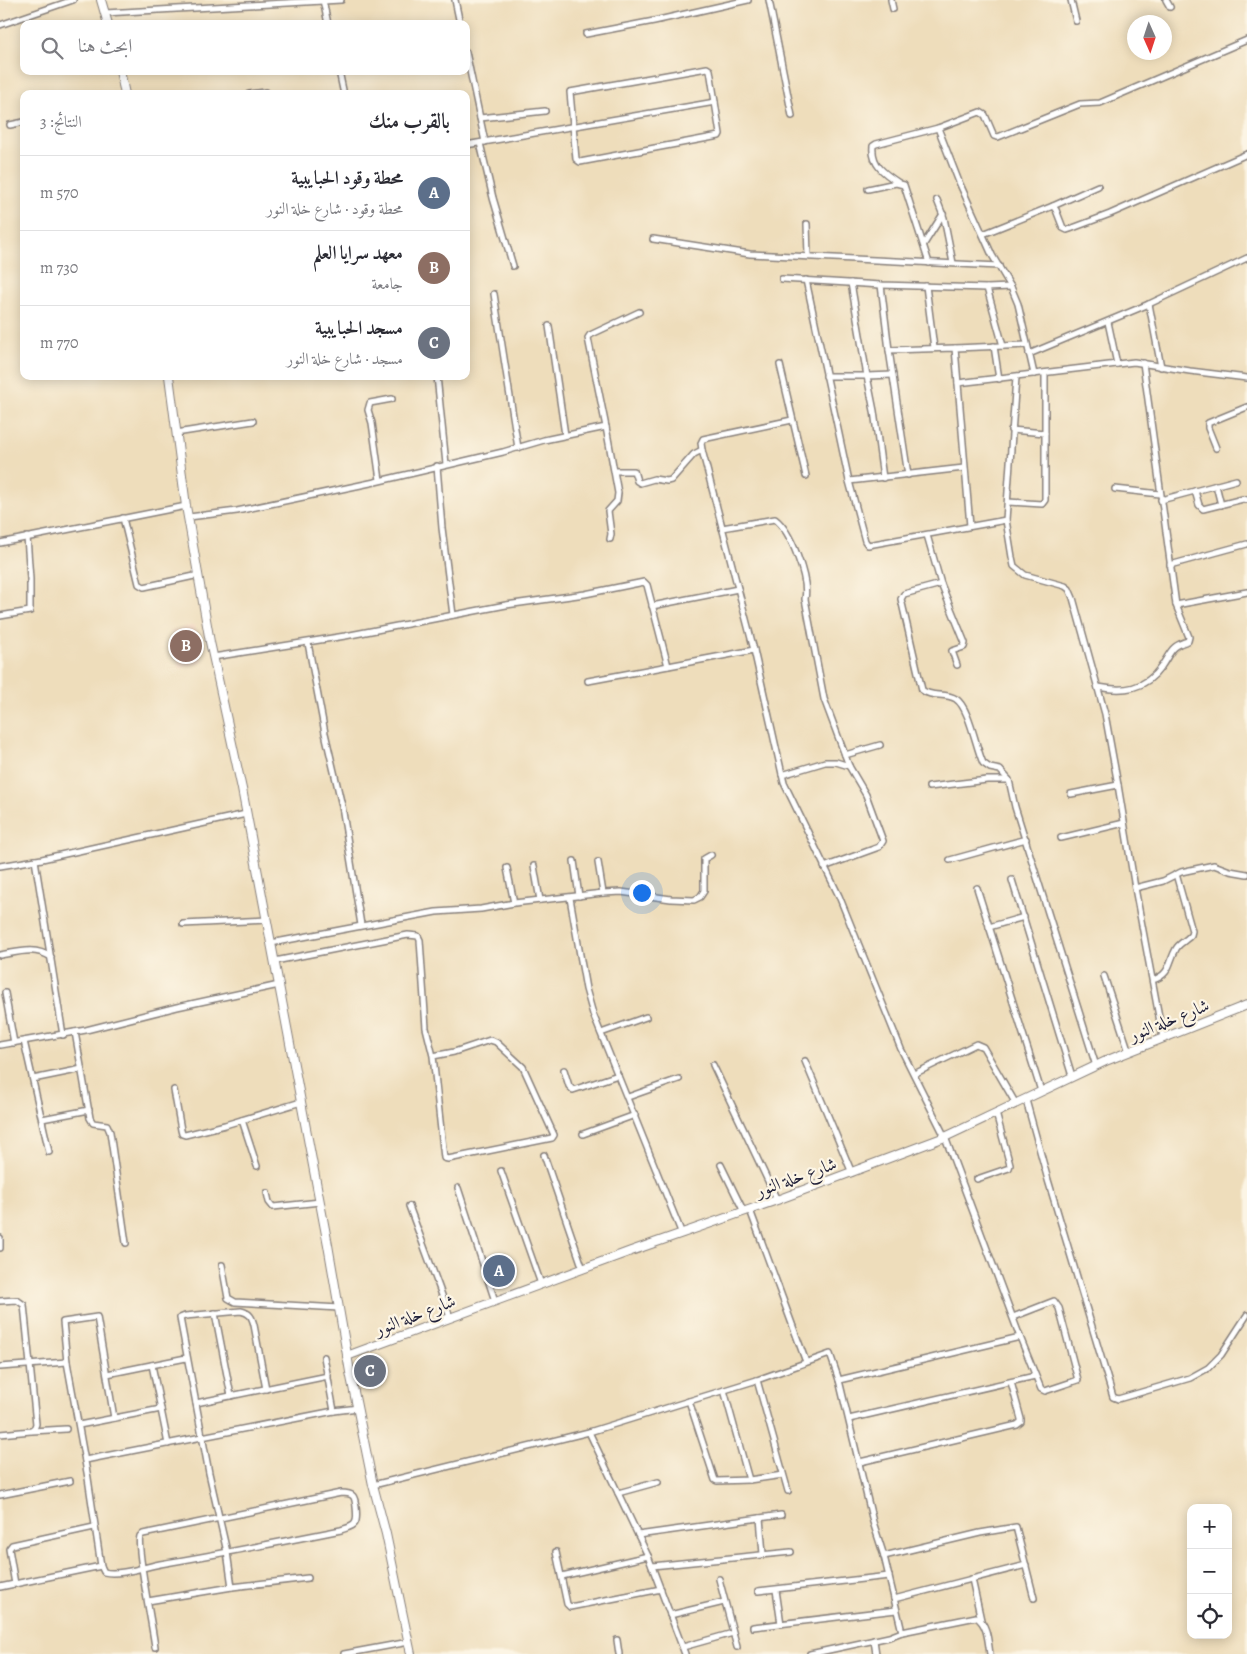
<!DOCTYPE html>
<html lang="ar">
<meta charset="utf-8">
<style>
body{margin:0;font-family:Alegreya,Amiri,serif;background:#f2f2f3;color:#2b2b33;direction:rtl}
.controls{position:absolute;right:15px;bottom:15px;display:grid;overflow:hidden;border-radius:10px;box-shadow:0 2px 12px #0003}
.controls button{width:45px;height:45px;display:grid;place-items:center;padding:0;border:0;border-bottom:1px solid #e1e1e2;background:#fff;color:#2b2b33;font:25px sans-serif}
.compass{position:absolute;left:1127px;top:15px;width:45px;height:45px;border-radius:50%;background:#fff;box-shadow:0 2px 12px #0003;rotate:177deg}
.you{position:absolute;left:641px;top:892px;width:18px;height:18px;margin:-12px;border:4px solid #fff;border-radius:50%;background:#1a73e8;box-shadow:0 0 0 8px #1a73e833}
.badge{display:grid;place-items:center;width:32px;height:32px;border-radius:50%;background:#d93025;color:#fff;font-size:16px;font-weight:700}
.pin{position:absolute;translate:-50% -50%;border:2px solid #fff;box-shadow:0 1px 5px #0006}
.list{margin:0;padding:0;list-style:none}
h2{display:flex;justify-content:space-between;align-items:center;height:65px;margin:0;padding:0 20px;font-size:21px}
h2 small{font-size:16px;font-weight:400;color:#7c7c81}
.list li{display:grid;grid-template-columns:32px 1fr auto;gap:15px;align-items:center;box-sizing:border-box;height:75px;padding:0 20px;border-top:1px solid #e1e1e2}
.list b{display:block;font-size:19px;white-space:nowrap}
.list p{margin:0;font-size:16px;white-space:nowrap;color:#7c7c81}
.list em{font-size:16px;font-style:normal;color:#7c7c81}
.icon{flex:none;width:28px;height:28px;fill:none;stroke:currentColor;stroke-width:2;stroke-linecap:round;stroke-linejoin:round}
.map{position:relative;flex:none;width:1247px;height:1654px;overflow:hidden;direction:ltr}
.search{position:absolute;background:#fff;box-shadow:0 2px 12px #0003;left:20px;top:20px;width:450px;height:55px;display:flex;align-items:center;gap:12px;box-sizing:border-box;padding:0 18px;border-radius:10px;color:#7c7c81;font-size:19px}
.panel{position:absolute;background:#fff;box-shadow:0 2px 12px #0003;left:20px;top:90px;width:450px;height:290px;border-radius:10px;direction:rtl}
.map>svg:first-child{display:block}
.built{fill:#f3d4bf}
.lines{fill:none;stroke-linecap:round;stroke-linejoin:round}
.street-casing{stroke:#88807b;stroke-width:8}
.secondary-casing{stroke:#88807b;stroke-width:10}
.street{stroke:#fff;stroke-width:5}
.secondary{stroke:#fff;stroke-width:8}
.labels{text-anchor:middle;dominant-baseline:central;stroke-width:4.5;stroke-linejoin:round;paint-order:stroke}
.street-label{font-size:18px;fill:#22223b;stroke:#fcf5e5}
</style>
<div class="map">
<svg width="1247" height="1654" viewBox="0 0 1247 1654">
<rect width="100%" height="100%" fill="#fcf5e5"/>
<filter id="ink" filterUnits="userSpaceOnUse"><feTurbulence type="fractalNoise" baseFrequency=".02" numOctaves="2"/><feDisplacementMap in="SourceGraphic" scale="10" xChannelSelector="R" yChannelSelector="G"/><feConvolveMatrix kernelMatrix="1 2 1 2 8 2 1 2 1" color-interpolation-filters="sRGB"/></filter>
<filter id="wash" filterUnits="userSpaceOnUse"><feTurbulence type="fractalNoise" baseFrequency=".0096" numOctaves="4" result="noise"/><feDisplacementMap in="SourceGraphic" scale="20" xChannelSelector="R" yChannelSelector="G"/><feGaussianBlur stdDeviation="1.12" result="paint"/><feColorMatrix in="noise" values="0 0 0 0 0 0 0 0 0 0 0 0 0 0 0 0 0 1.4 0 .05"/><feComposite in="paint" operator="in"/></filter>
<g filter="url(#wash)">
<rect width="100%" height="100%" fill="#edb"/>
<!-- built -->
<polygon class="built" points="194,625 203,662 179,668 171,631"/>
</g>
<g filter="url(#ink)">
<g class="lines">
<!-- street casing -->
<g class="street-casing">
<g id="street">
<polyline points="323,0 328,24"/>
<polyline points="455,0 460,24"/>
<polyline points="769,0 792,116"/>
<polyline points="891,0 893,9"/>
<polyline points="1071,0 1076,21"/>
<polyline points="1166,0 1170,7"/>
<polyline points="105,13 341,0"/>
<polyline points="0,25 73,0"/>
<polyline points="586,34 654,21 748,0"/>
<polyline points="466,52 485,142"/>
<polygon points="707,68 710,70 720,134 719,136 580,162 576,159 570,92"/>
<polyline points="339,71 343,90"/>
<polyline points="249,94 266,92"/>
<polyline points="480,118 545,111"/>
<polyline points="10,125 24,122"/>
<polyline points="938,128 959,182 992,255 1011,287 1018,304 1034,374"/>
<polyline points="480,143 493,198 513,266"/>
<polyline points="466,145 715,102"/>
<path d="M899,183C885,174 871,165 873,146L876,144L938,128L980,112L985,115L994,136L998,137L1080,104L1100,103L1247,40"/>
<polyline points="868,189 896,183 904,185 929,263"/>
<polyline points="937,200 944,218 953,263"/>
<polyline points="1053,206 1098,186"/>
<polyline points="807,224 808,256"/>
<polyline points="983,234 1053,206 1056,210 1063,228 1067,230 1070,229 1110,214 1247,154"/>
<polyline points="653,239 750,254 999,266"/>
<polyline points="924,244 943,214"/>
<polyline points="782,279 881,285 987,288 1003,346"/>
<polyline points="806,280 849,481 964,468"/>
<polyline points="851,283 867,376 874,411 883,478"/>
<polyline points="881,285 889,350 908,475"/>
<polyline points="926,286 934,348"/>
<polyline points="987,288 1011,287"/>
<polyline points="494,294 518,448"/>
<polyline points="1149,304 1161,367"/>
<polyline points="1108,322 1117,364"/>
<polyline points="549,326 565,435"/>
<polyline points="994,346 999,379"/>
<polyline points="955,348 1027,345"/>
<polyline points="889,350 955,348 970,526"/>
<polyline points="1029,354 1149,304 1247,258"/>
<polyline points="1143,363 1176,605 1247,592"/>
<polyline points="780,365 806,476"/>
<polyline points="437,376 446,464"/>
<polyline points="826,376 867,376 893,375"/>
<polyline points="1016,377 1006,520 1012,557 1014,566 1025,575 1065,586 1069,589 1073,598 1105,714 1118,785 1135,888 1163,1038"/>
<polyline points="958,383 1134,362 1190,371 1247,378"/>
<polyline points="792,420 703,439 701,443 702,450 754,650 784,783 839,896 901,1049 945,1137 1020,1337 1041,1389 1045,1391 1078,1380 1059,1308 1054,1301 1013,1317"/>
<polyline points="606,427 618,493 617,501 608,511 611,534 610,539"/>
<polyline points="1011,430 1045,433"/>
<polyline points="176,433 253,421"/>
<polyline points="1216,448 1208,428 1208,423 1247,407"/>
<polyline points="437,466 442,528 453,615"/>
<polyline points="615,471 634,471 637,481 640,483 654,479 667,481 671,480 694,454 702,450"/>
<polyline points="380,480 372,423 368,410 370,403 392,399"/>
<polyline points="849,481 865,541 868,545 1006,520"/>
<polyline points="1216,485 1221,505"/>
<polyline points="1115,489 1160,494"/>
<polyline points="1195,491 1199,505 1203,509 1243,499 1247,500"/>
<polyline points="1161,500 1236,480"/>
<polyline points="1008,502 1042,504 1045,500 1045,373"/>
<polyline points="189,517 237,511 375,482 503,452 544,440 606,427 588,338 590,335 639,312"/>
<polyline points="123,518 139,584 144,587 199,575"/>
<path d="M722,528L775,519C791,531 809,579 805,599L824,699L845,755L880,745"/>
<path d="M927,535L941,584L904,594L901,599L922,690C931,698 946,692 956,699C969,707 976,748 983,763L990,768L1000,770L1008,779"/>
<polyline points="0,543 186,506"/>
<polyline points="1170,565 1247,544"/>
<polyline points="941,584 965,643 964,647 952,651 957,665"/>
<polyline points="652,606 738,589"/>
<polyline points="0,616 30,611 30,579 27,537"/>
<polyline points="308,643 325,733 342,806 361,925"/>
<polyline points="213,657 345,636 506,605 585,594 644,582 647,585 668,666"/>
<polyline points="588,681 754,650"/>
<path d="M1098,687C1123,692 1145,690 1161,667C1171,653 1170,646 1188,641L1189,637L1176,605"/>
<polyline points="782,775 825,762 836,762 849,766"/>
<polyline points="929,787 987,780 1009,780 1015,807 1096,1066"/>
<polyline points="1071,794 1118,785"/>
<polyline points="1061,838 1124,823"/>
<polyline points="35,860 63,1035"/>
<polyline points="950,860 1026,839"/>
<polyline points="574,861 579,896"/>
<polyline points="598,862 603,893"/>
<polyline points="0,866 42,859 246,814"/>
<polyline points="534,866 540,900"/>
<polyline points="824,867 879,847 883,841 866,795 849,766 845,755"/>
<polyline points="507,868 514,903"/>
<polyline points="1012,880 1072,1076"/>
<polyline points="977,888 1041,1091"/>
<polyline points="1135,888 1163,881 1181,872 1214,865 1230,871 1247,874"/>
<polyline points="570,898 586,989 593,1014 682,1234"/>
<polyline points="183,924 267,920"/>
<polyline points="989,927 1024,917"/>
<polyline points="271,943 436,912 481,909 514,903 603,893 621,892 671,899 694,900 700,897 704,891 704,859 711,855"/>
<path d="M0,955C19,952 34,946 51,957"/>
<polyline points="275,961 408,935 418,936 420,940 426,1028 433,1056 444,1158 448,1159 552,1138 554,1135 523,1067 496,1042 490,1040 454,1052 433,1056"/>
<polyline points="1104,976 1129,1052"/>
<path d="M1153,980C1171,974 1168,963 1176,949C1179,943 1187,940 1191,935L1192,931L1176,874"/>
<polyline points="5,993 14,1043"/>
<polyline points="75,1032 90,1118 93,1123 107,1125 110,1132 126,1243"/>
<polyline points="601,1033 646,1017"/>
<polyline points="24,1041 49,1152"/>
<polyline points="0,1045 86,1030 177,1007 279,985"/>
<polyline points="805,1061 852,1173"/>
<polyline points="713,1065 777,1200"/>
<polyline points="564,1070 569,1086 573,1090 618,1075"/>
<polyline points="914,1074 976,1044 983,1047 1016,1104"/>
<polyline points="33,1079 82,1069"/>
<polyline points="174,1090 181,1130 182,1134 185,1135 225,1125 301,1102"/>
<polyline points="628,1097 679,1079"/>
<polyline points="1026,1100 1048,1180 1113,1397 1118,1399 1190,1378 1208,1368 1221,1355 1247,1315"/>
<polyline points="42,1119 89,1110"/>
<polyline points="242,1120 257,1166"/>
<polyline points="583,1134 635,1115"/>
<polyline points="544,1155 583,1269"/>
<polyline points="721,1165 744,1212"/>
<polyline points="501,1171 541,1284"/>
<polyline points="977,1179 1009,1168 1010,1165 996,1113"/>
<polyline points="458,1188 495,1301"/>
<polyline points="267,1193 269,1202 273,1207 320,1202"/>
<polyline points="409,1206 450,1317"/>
<polyline points="750,1210 806,1362"/>
<polyline points="0,1238 0,1248"/>
<polyline points="222,1265 228,1298 235,1302 339,1308"/>
<polyline points="0,1301 17,1300 24,1305 36,1424 34,1429 31,1431 0,1434"/>
<polyline points="215,1313 231,1396"/>
<polyline points="324,1357 334,1411"/>
<polyline points="152,1365 168,1444"/>
<polyline points="0,1367 67,1362"/>
<polyline points="107,1374 186,1358"/>
<polyline points="757,1380 788,1491"/>
<polyline points="839,1380 1020,1337"/>
<polyline points="724,1390 749,1480"/>
<polyline points="689,1401 715,1480 717,1481 749,1480 783,1475"/>
<polyline points="196,1403 328,1376"/>
<polyline points="849,1419 1035,1376"/>
<polyline points="79,1425 161,1409"/>
<polyline points="32,1431 66,1429"/>
<polyline points="589,1432 648,1556 685,1654"/>
<polyline points="85,1460 334,1411 358,1408"/>
<polyline points="860,1462 1017,1425 1021,1422 1021,1419 1011,1382"/>
<path d="M373,1485L589,1432L757,1380L830,1354L839,1380L873,1522L884,1556L902,1632L976,1617C988,1624 988,1642 990,1654"/>
<polyline points="618,1493 658,1482"/>
<polyline points="0,1495 70,1481"/>
<polyline points="760,1518 763,1554"/>
<polyline points="638,1535 781,1515"/>
<polyline points="556,1552 567,1604 570,1607 661,1589"/>
<polyline points="884,1556 980,1533 1016,1527 1034,1598"/>
<path d="M101,1566L104,1572C118,1576 145,1567 160,1564C221,1554 281,1542 341,1530C346,1528 353,1527 355,1523C358,1519 356,1499 353,1496C350,1493 345,1493 341,1493L143,1534L140,1536C136,1547 153,1629 155,1647"/>
<polyline points="652,1566 791,1552"/>
<polyline points="562,1576 648,1556"/>
<polyline points="719,1579 737,1647"/>
<polyline points="972,1579 981,1620"/>
<polyline points="15,1584 9,1549 12,1545 94,1527"/>
<polyline points="0,1587 101,1566 88,1478 67,1362 63,1322 97,1317 114,1418"/>
<path d="M232,1587L227,1552L209,1473L180,1318L185,1316L241,1311C250,1313 252,1317 254,1325L266,1389"/>
<polyline points="776,1590 781,1624"/>
<polyline points="758,1591 889,1576"/>
<polyline points="894,1599 1026,1565"/>
<polyline points="148,1601 232,1587 308,1578"/>
<polyline points="670,1615 724,1602"/>
<polyline points="753,1627 896,1610"/>
<polyline points="617,1640 619,1654"/>
<polyline points="874,1640 876,1654"/>
<polyline points="683,1647 733,1633"/>
<polyline points="344,1654 409,1642"/>
<polyline points="810,1654 889,1637 902,1632"/>
</g>
</g>
<!-- secondary casing -->
<g class="secondary-casing">
<g id="secondary">
<polyline points="101,0 108,24"/>
<polyline points="120,71 125,94"/>
<polyline points="169,376 186,506 210,642 242,789 271,943 328,1245 350,1372 373,1485 386,1534 411,1654"/>
<polyline points="347,1356 631,1251 777,1200 945,1137 1108,1060 1247,1005"/>
</g>
</g>
<!-- street -->
<use href="#street" class="street"/>
<!-- secondary -->
<use href="#secondary" class="secondary"/>
</g>
</g>
<g class="labels">
<!-- street labels -->
<g class="street-label">
<text transform="translate(1169 1020) rotate(-22)">شارع خلة النور</text>
<text transform="translate(796 1177) rotate(-20)">شارع خلة النور</text>
<text transform="translate(415 1315) rotate(-21)">شارع خلة النور</text>
</g>
</g>
</svg>
<div class="controls">
<button>+</button>
<button>−</button>
<button><svg class="icon" aria-label="locate" viewBox="0 0 24 24"><circle cx="12" cy="12" r="6"/><path d="M12 2v4M12 18v4M2 12h4M18 12h4"/></svg></button>
</div>
<svg class="compass" viewBox="-18 -18 36 36"><path d="M0-13l5 13h-10z" fill="#e53935"/><path d="M0 13l5-13h-10z" fill="#7c7c81"/></svg>
<div class="you"></div>
<div class="pin badge" style="left:499px;top:1271px;background:#5c6f8a">A</div>
<div class="pin badge" style="left:186px;top:646px;background:#8d6e63">B</div>
<div class="pin badge" style="left:370px;top:1371px;background:#6b7280">C</div>
<div class="search"><svg class="icon" aria-label="search" viewBox="0 0 24 24"><circle cx="10" cy="10" r="6"/><path d="M15 15l6 6"/></svg>ابحث هنا</div>
<section class="panel">
<h2>بالقرب منك<small>النتائج: 3</small></h2>
<ul class="list">
<li><span class="badge" style="background:#5c6f8a">A</span><div><b>محطة وقود الحبايبية</b><p>محطة وقود · شارع خلة النور</p></div><em>570 m</em></li>
<li><span class="badge" style="background:#8d6e63">B</span><div><b>معهد سرايا العلم</b><p>جامعة</p></div><em>730 m</em></li>
<li><span class="badge" style="background:#6b7280">C</span><div><b>مسجد الحبايبية</b><p>مسجد · شارع خلة النور</p></div><em>770 m</em></li>
</ul>
</section>
</div>
